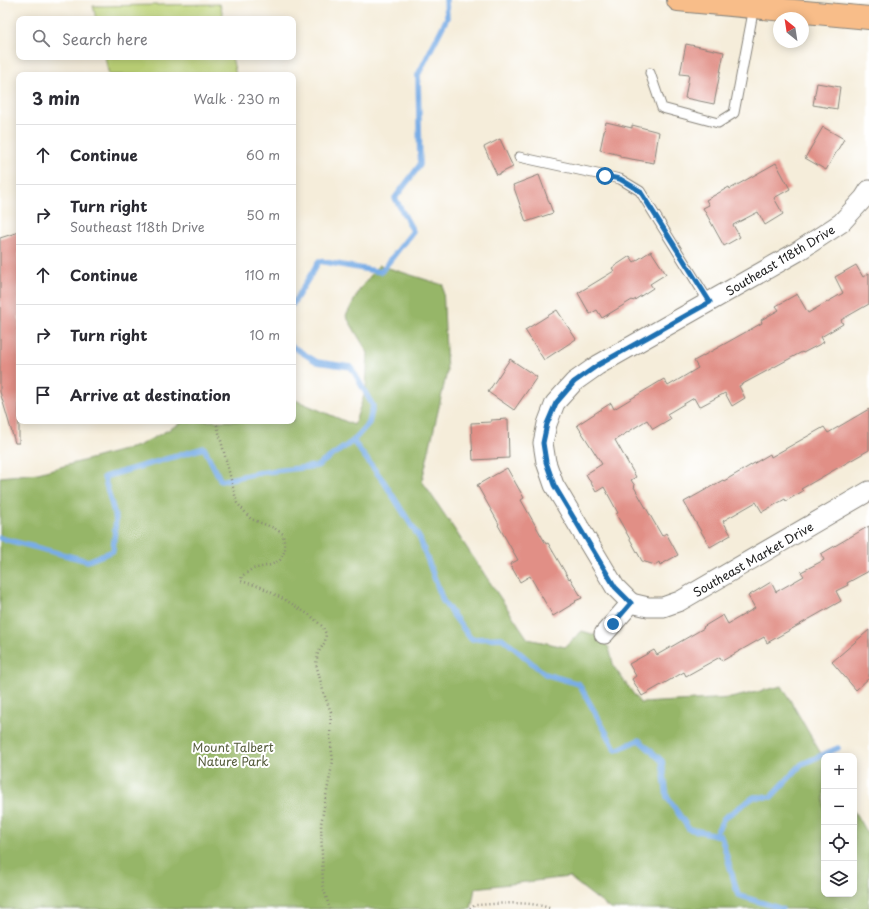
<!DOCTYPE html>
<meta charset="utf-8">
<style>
body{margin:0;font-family:"Playpen Sans",sans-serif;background:#f7f7f7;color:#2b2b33}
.controls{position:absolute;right:12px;bottom:12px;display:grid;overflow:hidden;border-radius:8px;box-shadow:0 2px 10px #0003}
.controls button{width:36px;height:36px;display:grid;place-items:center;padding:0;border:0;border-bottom:1px solid #e1e1e2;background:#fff;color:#2b2b33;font:20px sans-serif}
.compass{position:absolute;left:773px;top:12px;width:36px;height:36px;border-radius:50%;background:#fff;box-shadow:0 2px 10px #0003;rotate:330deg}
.stop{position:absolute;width:12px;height:12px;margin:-9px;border:3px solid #1f6fb2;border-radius:50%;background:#fff}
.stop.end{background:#1f6fb2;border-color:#fff;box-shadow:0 1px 4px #0008}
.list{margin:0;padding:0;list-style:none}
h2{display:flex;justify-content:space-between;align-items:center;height:52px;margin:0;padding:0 16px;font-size:17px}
h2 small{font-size:13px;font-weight:400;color:#7c7c81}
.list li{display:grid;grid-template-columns:26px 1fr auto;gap:12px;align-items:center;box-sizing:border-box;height:60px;padding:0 16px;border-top:1px solid #e1e1e2}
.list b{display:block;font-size:15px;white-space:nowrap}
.list p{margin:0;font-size:13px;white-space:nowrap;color:#7c7c81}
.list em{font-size:13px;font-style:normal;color:#7c7c81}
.icon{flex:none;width:22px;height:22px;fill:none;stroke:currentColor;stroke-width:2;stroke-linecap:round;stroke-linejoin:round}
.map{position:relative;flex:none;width:869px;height:909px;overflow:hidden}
.search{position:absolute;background:#fff;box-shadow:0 2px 10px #0003;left:16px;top:16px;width:280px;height:44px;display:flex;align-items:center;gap:10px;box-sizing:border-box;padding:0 14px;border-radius:8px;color:#7c7c81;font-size:15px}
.panel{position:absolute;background:#fff;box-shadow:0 2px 10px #0003;left:16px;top:72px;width:280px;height:352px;border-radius:8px}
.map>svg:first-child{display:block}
.green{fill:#bed478;stroke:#6d784a}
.forest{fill:#96b668;stroke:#596942}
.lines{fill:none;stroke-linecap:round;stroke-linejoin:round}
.stream{stroke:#79ade6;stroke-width:5.5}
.building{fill:#e18f86}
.service-casing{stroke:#88847b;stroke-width:11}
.minor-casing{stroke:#88847b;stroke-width:21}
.primary-casing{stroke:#88847b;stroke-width:24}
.path{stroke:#88847b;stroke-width:2.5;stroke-dasharray:1 3;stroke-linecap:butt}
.service{stroke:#fff;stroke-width:9}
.minor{stroke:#fff;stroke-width:19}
.primary{stroke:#f8bd89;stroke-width:22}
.route{stroke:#1f6fb2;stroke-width:5}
.labels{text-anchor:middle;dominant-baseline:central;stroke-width:4;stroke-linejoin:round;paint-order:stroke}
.street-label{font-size:12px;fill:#1c1c1c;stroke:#fff}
.park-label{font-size:12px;fill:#555c3c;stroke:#fff}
</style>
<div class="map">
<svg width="869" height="909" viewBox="0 0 869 909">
<rect width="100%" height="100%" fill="#fff"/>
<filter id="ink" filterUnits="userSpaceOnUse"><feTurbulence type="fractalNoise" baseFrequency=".025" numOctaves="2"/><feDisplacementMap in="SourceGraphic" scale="8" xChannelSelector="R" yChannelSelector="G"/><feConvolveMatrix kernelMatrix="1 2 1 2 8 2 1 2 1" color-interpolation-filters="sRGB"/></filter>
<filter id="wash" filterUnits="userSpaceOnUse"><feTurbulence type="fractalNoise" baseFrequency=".012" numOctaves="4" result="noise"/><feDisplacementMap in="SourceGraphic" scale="16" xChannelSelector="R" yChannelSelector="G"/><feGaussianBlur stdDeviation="0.9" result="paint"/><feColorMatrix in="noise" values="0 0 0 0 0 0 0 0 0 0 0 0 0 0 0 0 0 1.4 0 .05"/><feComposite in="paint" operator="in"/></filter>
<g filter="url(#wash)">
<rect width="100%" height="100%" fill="#f5edda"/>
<!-- green -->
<g class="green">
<polygon points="220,4 224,19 96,19 93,6"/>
<polygon points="105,57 232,57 236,75 109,75"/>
</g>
<!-- forest -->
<polygon class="forest" points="379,265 443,285 447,372 422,481 528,639 565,647 582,631 599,636 609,648 614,667 640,703 731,698 782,686 824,759 824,894 854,894 854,811 869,837 869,909 610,909 569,877 475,888 471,909 0,909 0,477 38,473 138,446 185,421 293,421 293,399 354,425 366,389 368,353 346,316 360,289"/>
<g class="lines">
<!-- stream -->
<g class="stream">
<polyline points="293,304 319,261 381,272 413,231 395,198 420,165 418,75 447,18 446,0"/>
<polyline points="353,441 384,482 420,539 443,601 471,639 502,638 545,674 579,684 616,750 639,740 662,761 667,797 689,829 721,836 738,895 782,909"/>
<polyline points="0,538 88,561 113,551 116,519 104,477 204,448 221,481 257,473 317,466 353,441 369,423 373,406 351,367 317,362 293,347"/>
<polyline points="715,835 724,818 754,797 771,797 802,764 838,748"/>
</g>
</g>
<g id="blocks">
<!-- building -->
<g class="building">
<polygon points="686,44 724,52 714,104 685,98 689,75 680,74"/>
<polygon points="817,83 840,87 837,109 813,105"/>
<polygon points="606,122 632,128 632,125 659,132 654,163 620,157 620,155 600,150"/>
<polygon points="823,127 844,139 826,170 805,158"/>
<polygon points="500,139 513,167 497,175 484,147"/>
<polygon points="776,163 790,189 774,198 783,214 765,225 758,212 733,225 740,237 724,246 703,208 709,205 706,200 729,187 730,189"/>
<polygon points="539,175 553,213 526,222 513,185"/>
<polygon points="19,232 19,443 15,443 0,392 0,238"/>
<polygon points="651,251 666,274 650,284 653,288 633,301 632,300 602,318 597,310 590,314 578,293 614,271 612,268 630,256 634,262"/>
<polygon points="856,265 863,277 869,273 869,304 841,320 843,324 821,337 824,342 803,353 802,352 739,386 745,398 732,406 725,393 699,407 694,398 667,414 670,419 653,429 647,420 615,440 636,477 631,480 635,486 634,487 662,536 666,533 678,555 660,565 659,562 655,565 642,561 636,550 616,514 618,513 604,487 596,492 586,474 602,464 577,425 611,403 614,409 664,379 668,386 698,368 694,361 762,323 761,320 779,310 776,306 797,294 808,313 843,293 835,277"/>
<polygon points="557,310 576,339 544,360 525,330"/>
<polygon points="510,359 537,377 514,410 488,392"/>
<polygon points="869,409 869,450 801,489 803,491 786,501 785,499 762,512 756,502 723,521 731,535 710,547 684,502 723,480 724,481 770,454 771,457 824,427 828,433"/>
<polygon points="508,419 509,458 473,460 471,423 491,422 491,420"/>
<polygon points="507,468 524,498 521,500 546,544 548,543 569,579 570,578 582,598 575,601 576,602 553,616 530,576 520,582 510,564 518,560 498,525 499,524 477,485"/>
<polygon points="869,526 869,571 847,583 848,585 836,591 841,601 767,643 764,637 722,661 720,657 686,676 684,672 642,696 632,679 636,676 629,664 654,650 657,655 704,628 703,627 723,615 728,624 755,608 748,596 771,582 776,592 804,576 801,572 824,560 821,554"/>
<polygon points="869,630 869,678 856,690 832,662"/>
</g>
</g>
</g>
<g filter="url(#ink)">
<use href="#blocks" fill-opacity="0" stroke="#88847b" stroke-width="1"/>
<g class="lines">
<!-- service casing -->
<g class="service-casing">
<g id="service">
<polyline points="650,73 662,108 718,123 734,113 754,7"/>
<polyline points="519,157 620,179 640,191 709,302"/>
</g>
</g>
<!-- minor casing -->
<g class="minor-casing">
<g id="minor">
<polyline points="631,603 615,587 554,485 546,462 543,443 547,424 555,403 574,382 598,365 797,252 841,223 864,198 869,190"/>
<polyline points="631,603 648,607 663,607 680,601 869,491"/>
<polyline points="604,634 631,603"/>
</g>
</g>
<!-- primary casing -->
<g class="primary-casing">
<polyline id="primary" points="678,0 869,18"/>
</g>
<!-- path -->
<g class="path">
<polyline points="216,421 237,503 251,519 274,528 283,534 285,550 280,560 271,565 252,569 242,576 241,581 261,587 287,601 311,616 323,627 326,634 325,642 318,653 316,664 324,694 331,712 330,736 333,761 326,796 321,824 323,887 330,909"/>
<path d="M470,909L475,905C499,904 529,900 552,909"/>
</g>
<!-- service -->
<use href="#service" class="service"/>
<!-- minor -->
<use href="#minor" class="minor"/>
<!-- primary -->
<use href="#primary" class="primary"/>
</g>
</g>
<g class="lines" filter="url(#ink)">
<!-- route -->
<polyline class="route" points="605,176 620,179 640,191 710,302 598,365 574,382 556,403 547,424 543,443 546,462 554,485 615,587 631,603 613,624"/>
</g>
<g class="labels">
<!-- street labels -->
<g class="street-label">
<text transform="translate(780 260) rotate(-31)">Southeast 118th Drive</text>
<text transform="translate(753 559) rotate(-30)">Southeast Market Drive</text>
</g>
<!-- park labels -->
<g class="park-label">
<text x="233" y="747">Mount Talbert<tspan x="233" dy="14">Nature Park</tspan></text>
</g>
</g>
</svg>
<div class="controls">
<button>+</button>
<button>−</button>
<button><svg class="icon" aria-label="locate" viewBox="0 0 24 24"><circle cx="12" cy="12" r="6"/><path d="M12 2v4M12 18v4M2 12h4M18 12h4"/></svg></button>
<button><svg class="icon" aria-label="layers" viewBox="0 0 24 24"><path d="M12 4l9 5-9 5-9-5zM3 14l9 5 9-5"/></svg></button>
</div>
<svg class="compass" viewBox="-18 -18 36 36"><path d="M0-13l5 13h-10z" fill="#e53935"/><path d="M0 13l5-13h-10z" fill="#7c7c81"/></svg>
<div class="stop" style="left:605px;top:176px"></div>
<div class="stop end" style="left:613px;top:624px"></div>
<div class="search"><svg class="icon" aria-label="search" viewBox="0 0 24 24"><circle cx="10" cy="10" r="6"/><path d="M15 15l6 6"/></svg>Search here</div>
<section class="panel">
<h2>3 min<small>Walk · 230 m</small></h2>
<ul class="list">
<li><svg class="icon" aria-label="ahead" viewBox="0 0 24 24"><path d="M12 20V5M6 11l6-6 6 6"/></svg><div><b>Continue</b></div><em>60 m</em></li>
<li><svg class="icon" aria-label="right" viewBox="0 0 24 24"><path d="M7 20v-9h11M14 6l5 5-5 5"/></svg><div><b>Turn right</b><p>Southeast 118th Drive</p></div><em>50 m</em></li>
<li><svg class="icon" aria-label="ahead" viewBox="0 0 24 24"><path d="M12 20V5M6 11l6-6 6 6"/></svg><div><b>Continue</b></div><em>110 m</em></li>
<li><svg class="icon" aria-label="right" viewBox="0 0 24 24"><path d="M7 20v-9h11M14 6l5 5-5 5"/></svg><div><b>Turn right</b></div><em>10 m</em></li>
<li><svg class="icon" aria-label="arrive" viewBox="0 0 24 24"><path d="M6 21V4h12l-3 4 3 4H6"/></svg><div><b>Arrive at destination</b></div></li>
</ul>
</section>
</div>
